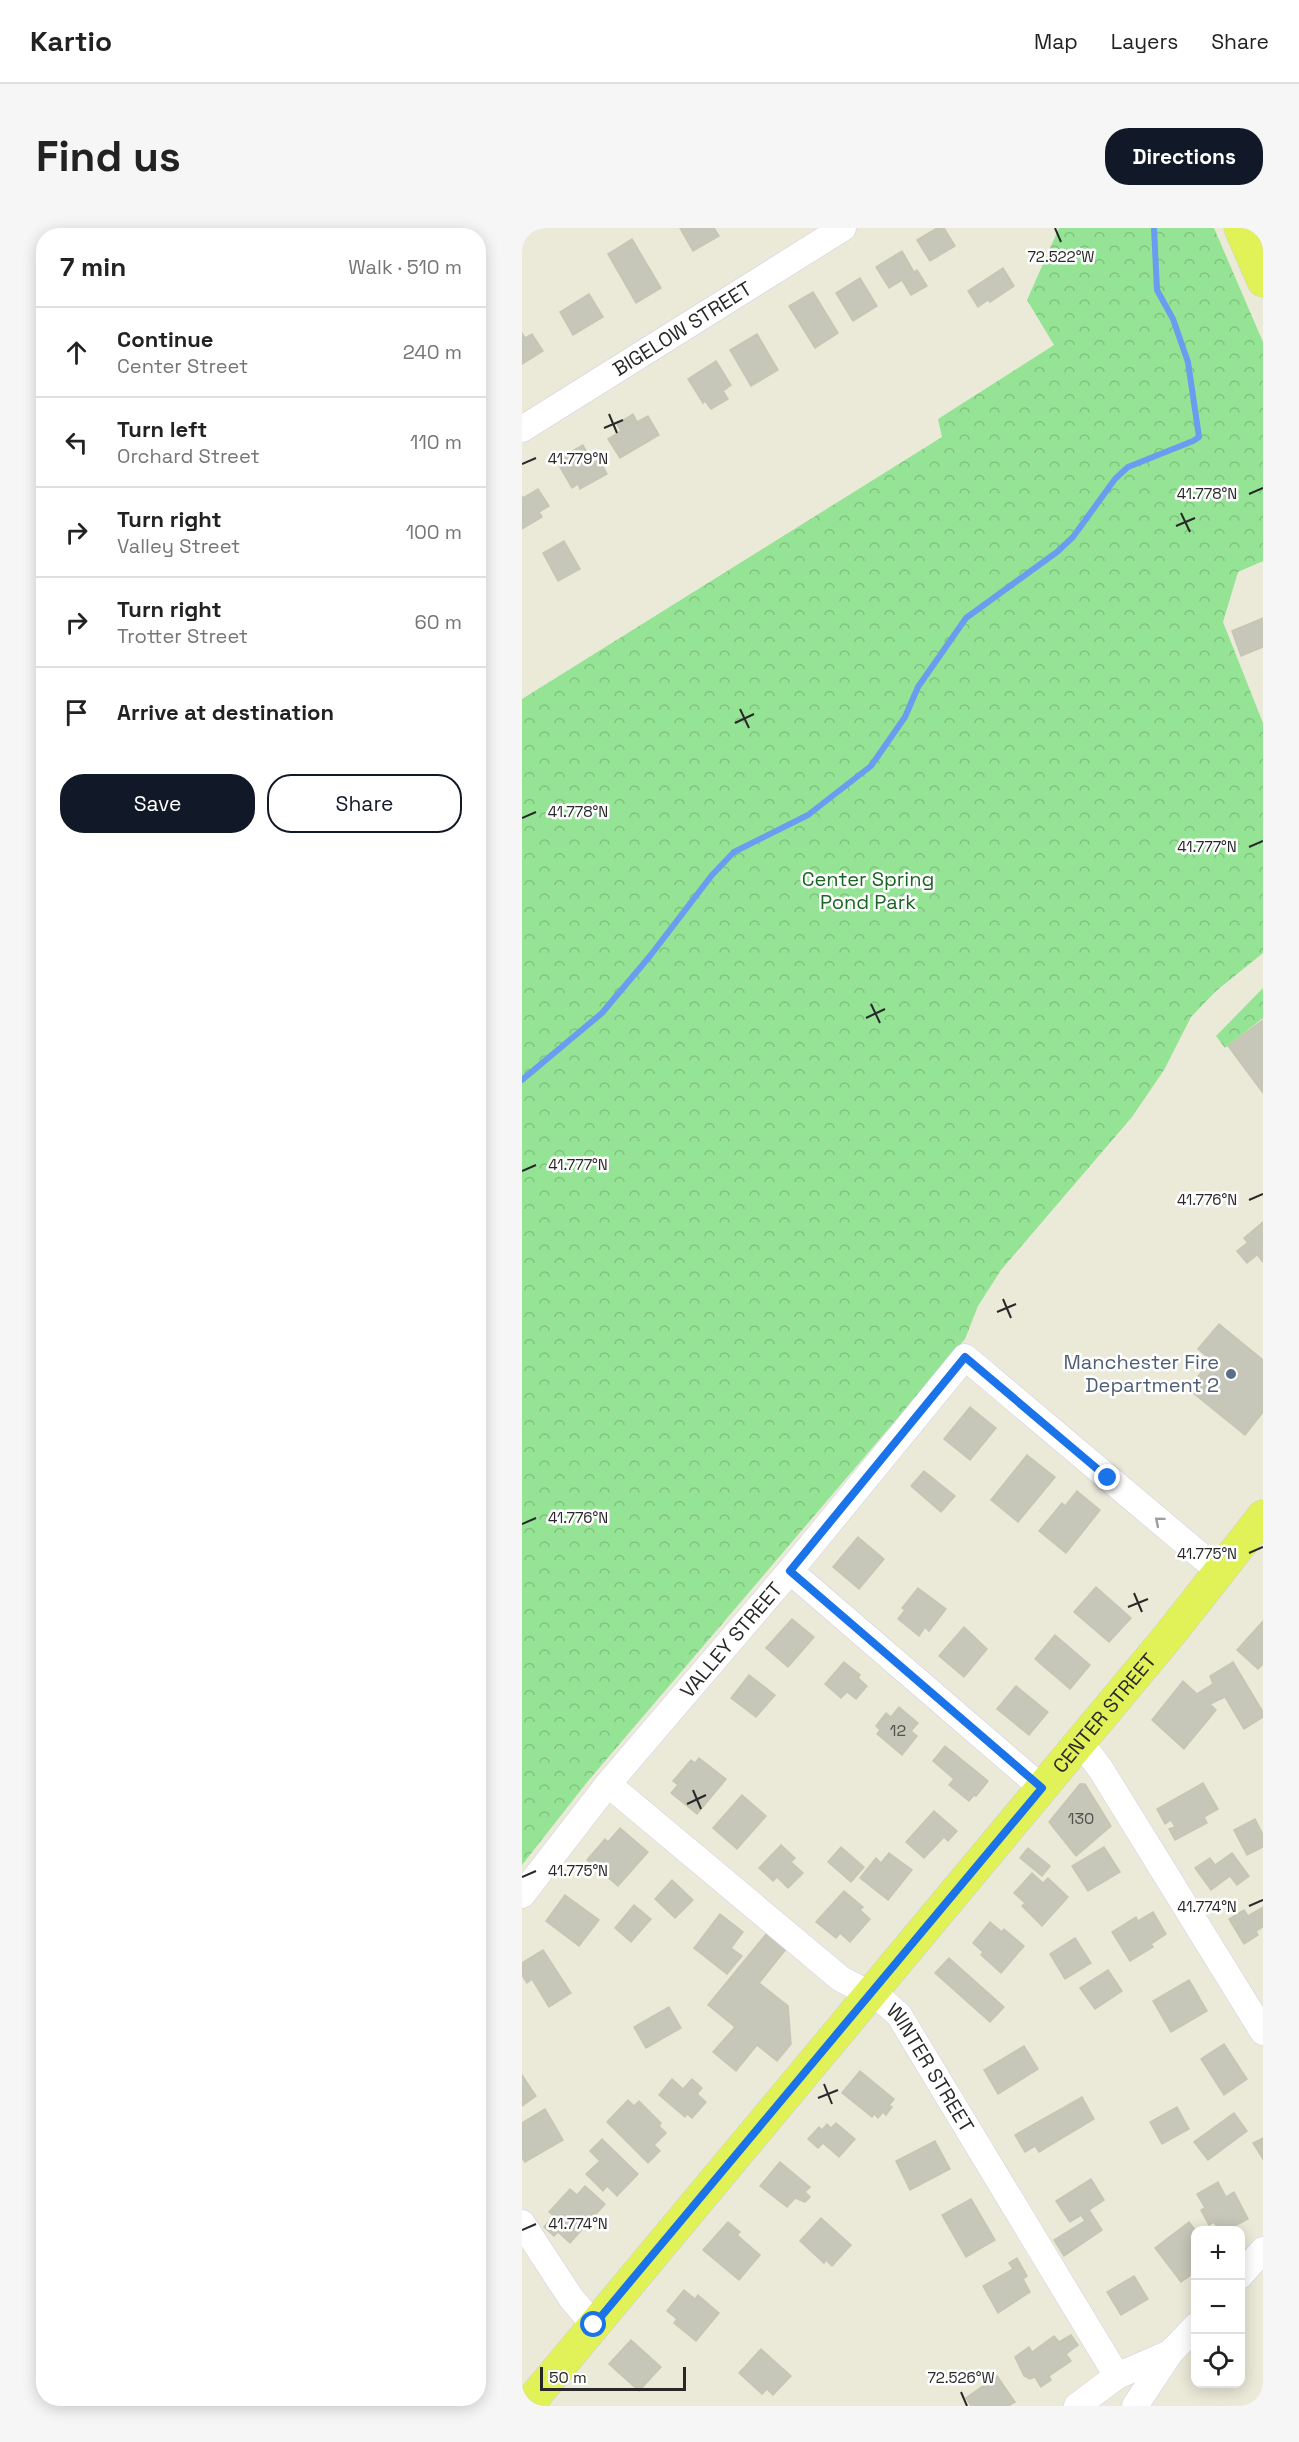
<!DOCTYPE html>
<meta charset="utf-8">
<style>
body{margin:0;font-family:"Space Grotesk",sans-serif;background:#f6f6f6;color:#222}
.controls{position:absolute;right:18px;bottom:18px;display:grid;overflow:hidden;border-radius:12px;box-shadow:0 3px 15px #0003}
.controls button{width:54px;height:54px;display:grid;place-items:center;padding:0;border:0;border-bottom:2px solid #e0e0e0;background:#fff;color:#222;font:30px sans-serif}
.scale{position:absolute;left:18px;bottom:15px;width:146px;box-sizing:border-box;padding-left:6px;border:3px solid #282828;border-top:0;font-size:16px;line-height:21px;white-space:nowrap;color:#282828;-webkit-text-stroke:4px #fff;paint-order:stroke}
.stop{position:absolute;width:18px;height:18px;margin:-14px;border:4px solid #1a73e8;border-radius:50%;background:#fff}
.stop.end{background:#1a73e8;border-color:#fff;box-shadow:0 2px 6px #0008}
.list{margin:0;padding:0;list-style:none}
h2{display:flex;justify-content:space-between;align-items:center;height:78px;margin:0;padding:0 24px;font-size:26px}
h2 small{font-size:20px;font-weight:400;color:#767676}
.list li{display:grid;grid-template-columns:39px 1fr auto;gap:18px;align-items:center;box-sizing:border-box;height:90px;padding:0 24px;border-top:2px solid #e0e0e0}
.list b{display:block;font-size:22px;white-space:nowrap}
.list p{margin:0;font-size:20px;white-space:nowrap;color:#767676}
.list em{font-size:20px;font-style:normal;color:#767676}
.actions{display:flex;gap:12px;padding:18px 24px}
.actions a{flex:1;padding:14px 0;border:2px solid #111827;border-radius:24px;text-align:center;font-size:21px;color:#111827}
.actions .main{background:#111827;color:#fff}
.icon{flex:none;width:33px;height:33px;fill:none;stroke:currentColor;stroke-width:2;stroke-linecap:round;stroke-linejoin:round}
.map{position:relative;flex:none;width:741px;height:2178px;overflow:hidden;border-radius:24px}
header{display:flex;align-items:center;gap:36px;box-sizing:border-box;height:84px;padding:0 30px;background:#fff;border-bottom:2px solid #e0e0e0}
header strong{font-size:28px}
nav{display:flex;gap:33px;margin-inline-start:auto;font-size:21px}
.intro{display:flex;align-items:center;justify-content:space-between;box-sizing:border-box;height:144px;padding:0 36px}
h1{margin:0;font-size:42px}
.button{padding:15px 27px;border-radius:24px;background:#111827;color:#fff;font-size:21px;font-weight:700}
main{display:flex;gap:36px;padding:0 36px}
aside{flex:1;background:#fff;border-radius:24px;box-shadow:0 3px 15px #0003}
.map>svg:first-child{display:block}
.park{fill:url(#park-crowns)}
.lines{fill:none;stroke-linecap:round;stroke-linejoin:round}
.stream{stroke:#6a9def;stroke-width:6}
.building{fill:#c6c6b9;stroke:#c6c6b3;stroke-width:1.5}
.minor-casing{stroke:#d2cfe2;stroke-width:27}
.major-casing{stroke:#d0d0d0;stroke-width:33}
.minor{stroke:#fff;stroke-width:26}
.major{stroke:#e0f258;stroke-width:32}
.oneway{stroke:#9e9e9e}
.route{stroke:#1a73e8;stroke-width:8}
.ticks{fill:none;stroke:#282828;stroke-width:2}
.service-dot{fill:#5c6f8a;stroke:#fff;stroke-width:2}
.labels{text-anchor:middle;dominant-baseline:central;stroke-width:5;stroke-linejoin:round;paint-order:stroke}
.number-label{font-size:16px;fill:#50504c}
.street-label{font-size:20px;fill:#282828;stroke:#fff}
.park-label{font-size:20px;fill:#196523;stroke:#fff}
.service-label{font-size:20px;fill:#4e5e75;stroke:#fff;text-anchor:end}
.ticks-label{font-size:15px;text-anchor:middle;fill:#282828;stroke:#fff;stroke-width:5;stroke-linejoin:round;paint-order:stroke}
</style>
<header>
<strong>Kartio</strong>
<nav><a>Map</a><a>Layers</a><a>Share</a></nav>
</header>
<div class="intro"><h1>Find us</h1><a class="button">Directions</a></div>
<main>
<aside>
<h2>7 min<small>Walk · 510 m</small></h2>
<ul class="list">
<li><svg class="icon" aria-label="ahead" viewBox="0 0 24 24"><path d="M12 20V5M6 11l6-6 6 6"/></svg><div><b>Continue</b><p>Center Street</p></div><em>240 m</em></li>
<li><svg class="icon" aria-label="left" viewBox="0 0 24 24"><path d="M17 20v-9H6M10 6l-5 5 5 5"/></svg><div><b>Turn left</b><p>Orchard Street</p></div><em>110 m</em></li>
<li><svg class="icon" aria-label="right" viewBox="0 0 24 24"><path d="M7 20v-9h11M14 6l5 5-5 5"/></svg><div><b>Turn right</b><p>Valley Street</p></div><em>100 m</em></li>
<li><svg class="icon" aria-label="right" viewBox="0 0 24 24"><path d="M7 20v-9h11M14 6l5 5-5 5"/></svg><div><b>Turn right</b><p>Trotter Street</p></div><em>60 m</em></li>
<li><svg class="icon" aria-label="arrive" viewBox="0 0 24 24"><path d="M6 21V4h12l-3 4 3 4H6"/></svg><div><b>Arrive at destination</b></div></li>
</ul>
<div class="actions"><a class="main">Save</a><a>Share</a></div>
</aside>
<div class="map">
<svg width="741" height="2178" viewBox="0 0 741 2178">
<defs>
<pattern id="park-crowns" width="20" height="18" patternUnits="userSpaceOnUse" patternTransform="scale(1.5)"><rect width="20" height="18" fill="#95e395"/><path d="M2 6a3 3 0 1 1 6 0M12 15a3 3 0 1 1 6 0" fill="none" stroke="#80c380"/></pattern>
</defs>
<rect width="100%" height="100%" fill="#ebead9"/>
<!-- park -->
<g class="park">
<polygon points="537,0 692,0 741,114 741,333 716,344 701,394 741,495 741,725 694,763 669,789 642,842 610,889 479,1042 456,1078 443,1111 66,1553 0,1637 0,471 420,209 416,191 532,117 505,72"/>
<polygon points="741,760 741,790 703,820 694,808"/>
</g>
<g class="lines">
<!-- stream -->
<polyline class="stream" points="0,852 80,785 128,728 190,647 212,624 286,587 349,538 383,489 396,459 444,390 535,324 551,309 593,251 606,239 671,213 677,209 666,134 651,91 635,62 632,0"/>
</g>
<!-- building -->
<g class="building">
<polygon points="158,0 192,0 197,8 171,23"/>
<polygon points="415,0 422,0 433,18 408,33 395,12"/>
<polygon points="110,11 139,60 114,75 86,26"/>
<polygon points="380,23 392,44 395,42 405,58 389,67 380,52 367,60 354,39"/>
<polygon points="481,40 492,58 468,74 466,72 456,79 446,63"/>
<polygon points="338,50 355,78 331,93 314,65"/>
<polygon points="291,64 316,105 293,120 267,78"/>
<polygon points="67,66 81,89 51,107 38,84"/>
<polygon points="0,105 3,110 10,106 21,123 0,136"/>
<polygon points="235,106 256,142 229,158 208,122"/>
<polygon points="194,133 209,157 201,163 206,171 189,181 183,173 181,175 166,151"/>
<polygon points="111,186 115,194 126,188 137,207 98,230 86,211 99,203 95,196"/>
<polygon points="61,217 71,235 77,232 85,246 58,261 56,256 50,260 34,232"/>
<polygon points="16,261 27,278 17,284 20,289 0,301 0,268 1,270"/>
<polygon points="42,313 58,341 36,353 21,325"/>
<polygon points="741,390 741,419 719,428 710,403"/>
<polygon points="741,792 741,865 706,818"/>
<polygon points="741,994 741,1034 722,1010"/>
<polygon points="725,1015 735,1027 725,1035 715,1023"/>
<polygon points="697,1096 741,1132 741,1184 723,1207 666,1161 689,1132 676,1121"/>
<polygon points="448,1179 474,1200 448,1232 422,1211"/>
<polygon points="505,1227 533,1249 496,1294 469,1272"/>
<polygon points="402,1243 433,1268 419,1284 389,1258"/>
<polygon points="555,1263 578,1282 544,1325 517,1303 540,1275 543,1278"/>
<polygon points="336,1309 362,1331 337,1361 311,1339"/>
<polygon points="574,1359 609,1390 587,1414 552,1384"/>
<polygon points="396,1360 424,1381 407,1403 403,1399 397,1408 376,1391 383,1382 380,1380"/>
<polygon points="270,1391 292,1409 266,1439 244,1420"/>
<polygon points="741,1393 741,1436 736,1441 715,1422"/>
<polygon points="442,1399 465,1421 442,1449 417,1428"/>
<polygon points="533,1407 568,1437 548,1461 513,1431"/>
<polygon points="322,1434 338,1447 336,1450 345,1458 334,1471 325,1464 319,1470 303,1456"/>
<polygon points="711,1434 741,1484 741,1489 722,1501 703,1469 688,1476 694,1482 662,1521 630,1492 661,1453 675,1466 691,1456 688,1448"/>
<polygon points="227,1447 253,1467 234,1489 209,1470"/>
<polygon points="494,1458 526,1484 507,1507 475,1481"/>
<polygon points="377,1479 396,1495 389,1503 395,1508 380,1527 355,1506 358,1502 354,1498 364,1485 369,1489"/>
<polygon points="423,1518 466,1553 454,1568 452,1567 447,1573 427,1557 432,1551 411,1533"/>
<polygon points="177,1530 204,1551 175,1586 149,1565 156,1557 151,1553 169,1532 173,1535"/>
<polygon points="681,1555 696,1581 682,1589 685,1595 653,1612 647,1601 653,1599 649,1592 643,1596 635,1581"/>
<polygon points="558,1556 563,1556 589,1598 554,1628 527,1594"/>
<polygon points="220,1567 244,1588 215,1621 191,1600"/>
<polygon points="412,1583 435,1603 426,1613 422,1609 402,1630 384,1614"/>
<polygon points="733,1591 741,1607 741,1619 725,1627 712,1602"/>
<polygon points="98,1600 126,1624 96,1658 65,1632 83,1611 86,1614"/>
<polygon points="259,1617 273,1630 269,1634 281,1645 266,1660 255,1649 251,1653 237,1640"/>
<polygon points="319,1619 342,1639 329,1654 306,1634"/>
<polygon points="582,1619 598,1644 566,1663 550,1638"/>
<polygon points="506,1620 528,1638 520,1648 498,1630"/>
<polygon points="367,1625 390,1642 366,1672 338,1650 354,1630 359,1635"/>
<polygon points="710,1625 727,1648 715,1657 708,1648 689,1662 673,1640 688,1630 693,1637"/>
<polygon points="510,1645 521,1655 526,1650 546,1669 520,1698 500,1678 503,1675 492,1665"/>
<polygon points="150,1652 171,1672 153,1690 133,1671"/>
<polygon points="322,1663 341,1679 338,1682 348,1691 328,1714 318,1705 314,1710 294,1694"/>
<polygon points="43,1667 77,1692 57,1718 24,1693"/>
<polygon points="112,1677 129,1691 109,1714 93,1700"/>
<polygon points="741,1679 741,1699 734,1703 736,1707 722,1716 707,1691 722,1682 726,1688"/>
<polygon points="631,1684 644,1706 629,1716 631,1719 608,1733 590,1704 614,1689 616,1693"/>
<polygon points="198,1686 221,1704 209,1720 220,1728 205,1746 172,1720"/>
<polygon points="468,1694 480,1704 482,1701 502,1718 479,1745 459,1727 461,1724 451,1715"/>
<polygon points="245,1705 264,1721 237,1755 266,1778 269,1816 255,1833 235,1817 214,1843 191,1824 213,1799 186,1777"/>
<polygon points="553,1710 569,1735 543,1751 528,1726"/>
<polygon points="21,1722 49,1765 27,1779 10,1751 5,1755 0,1747 0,1735"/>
<polygon points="427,1730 482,1779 468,1794 413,1745"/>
<polygon points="586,1742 600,1763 573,1781 558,1760"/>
<polygon points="667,1752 685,1783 649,1804 631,1773"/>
<polygon points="147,1779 159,1800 124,1820 112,1799"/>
<polygon points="702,1816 725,1851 702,1867 679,1831"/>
<polygon points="502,1818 516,1841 476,1866 462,1842"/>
<polygon points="338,1843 372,1871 367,1877 370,1879 364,1887 361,1884 356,1890 352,1886 350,1889 320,1865"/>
<polygon points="0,1847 14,1868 0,1878"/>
<polygon points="150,1851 161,1861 170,1851 180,1860 175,1866 184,1874 170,1890 165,1886 163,1889 137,1867"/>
<polygon points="560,1869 572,1891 517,1924 513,1918 503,1924 493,1907"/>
<polygon points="106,1872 112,1878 117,1873 139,1895 137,1898 144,1905 132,1917 138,1923 126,1935 85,1894"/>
<polygon points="655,1879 667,1901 640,1916 628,1894"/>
<polygon points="23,1881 41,1912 3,1934 0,1930 0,1895"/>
<polygon points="712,1885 725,1903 686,1932 672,1914"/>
<polygon points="314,1895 333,1911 317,1929 301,1915 296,1920 286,1911 297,1899 300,1902 305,1896 309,1900"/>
<polygon points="741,1910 741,1931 731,1915"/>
<polygon points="80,1911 116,1946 95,1968 85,1958 81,1963 64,1946 78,1933 68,1923"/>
<polygon points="413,1913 428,1941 388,1962 374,1933"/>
<polygon points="258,1934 288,1959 283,1964 288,1969 283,1974 273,1970 265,1979 238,1958"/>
<polygon points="569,1951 582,1972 567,1982 580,2002 542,2028 532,2012 563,1993 559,1987 548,1994 534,1973"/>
<polygon points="696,1954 704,1969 712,1964 726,1991 705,2002 697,2002 692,1994 687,1997 679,1982 683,1980 675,1966"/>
<polygon points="63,1958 83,1976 48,2015 36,2004 32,2008 22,1999 32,1988 27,1984 48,1961 55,1967"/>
<polygon points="449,1971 473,2012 444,2029 420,1987"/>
<polygon points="299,1990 329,2017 310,2038 304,2032 302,2035 278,2013"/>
<polygon points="206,1994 218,2004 215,2007 238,2027 217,2052 181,2022"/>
<polygon points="667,1994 674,2003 674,2043 659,2054 633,2020"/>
<polygon points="495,2030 505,2048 501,2051 508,2064 476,2085 461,2058 491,2041 487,2035"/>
<polygon points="612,2048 626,2071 599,2087 585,2064"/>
<polygon points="162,2062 173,2071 176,2067 197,2085 174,2113 152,2095 155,2091 145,2083"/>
<polygon points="549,2107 556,2117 544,2126 549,2133 527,2148 529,2152 519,2159 513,2149 508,2151 502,2148 493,2129 507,2119 510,2124 532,2108 537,2114"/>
<polygon points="109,2112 139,2139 117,2163 87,2136"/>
<polygon points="239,2121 269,2148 251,2167 245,2161 240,2166 217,2145"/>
<polygon points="475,2148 493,2174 486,2178 449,2178 444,2170"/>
</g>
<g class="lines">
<!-- minor casing -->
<g class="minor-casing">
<g id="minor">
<path id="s1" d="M0,201L321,0"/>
<polyline points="268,1343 520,1560"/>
<polyline points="558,1514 578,1540 741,1804"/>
<path id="s2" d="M86,1556L319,1751L360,1772L377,1787L595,2148"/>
<path id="s3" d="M0,1667L86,1556L268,1343L443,1129L698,1344"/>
<polyline points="0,1995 49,2070 72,2097"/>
<polyline points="718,2048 741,2022"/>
<polyline points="555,2178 595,2148 648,2125"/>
<polyline points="613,2178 648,2125 674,2098"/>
</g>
</g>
<!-- major casing -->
<g class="major-casing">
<g id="major">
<polyline points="718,0 741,53"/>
<path id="s4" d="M5,2178L649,1405L741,1288"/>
</g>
</g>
<!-- minor -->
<use href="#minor" class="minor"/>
<!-- major -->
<use href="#major" class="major"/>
</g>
<!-- one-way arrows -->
<defs><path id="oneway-chevron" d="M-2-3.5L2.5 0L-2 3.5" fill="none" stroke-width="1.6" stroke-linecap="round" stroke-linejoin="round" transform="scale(1.5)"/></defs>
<use class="oneway" href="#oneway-chevron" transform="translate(637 1293) rotate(-140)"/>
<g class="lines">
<!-- route -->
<polyline class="route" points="72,2097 520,1560 268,1343 443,1129 586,1250"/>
</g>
<!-- ticks -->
<path class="ticks" d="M533,0L539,14M87,186L95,205M82,200L101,192M0,236L14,230M727,266L741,260M659,285L668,304M654,298L673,290M218,481L227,500M213,495L232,486M0,590L14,584M727,619L741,613M349,776L358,795M344,790L363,781M0,943L14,937M727,972L741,966M481,1071L489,1090M475,1084L494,1076M0,1296L14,1290M727,1325L741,1319M612,1365L620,1384M606,1379L626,1371M171,1562L179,1581M165,1576L184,1567M0,1649L14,1643M727,1678L741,1672M302,1856L310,1876M296,1870L316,1862M0,2002L14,1996M439,2164L445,2178"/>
<!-- markers -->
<circle class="service-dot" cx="709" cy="1146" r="6"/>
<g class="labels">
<!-- number labels -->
<g class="number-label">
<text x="376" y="1502">12</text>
<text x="559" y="1590">130</text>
</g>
<!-- street labels -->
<g class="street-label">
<text stroke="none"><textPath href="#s1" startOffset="189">BIGELOW STREET</textPath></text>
<text stroke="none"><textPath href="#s3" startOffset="330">VALLEY STREET</textPath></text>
<text stroke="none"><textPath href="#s4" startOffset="902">CENTER STREET</textPath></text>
<text stroke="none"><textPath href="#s2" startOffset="434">WINTER STREET</textPath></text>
</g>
<!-- park labels -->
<g class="park-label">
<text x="346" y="651">Center Spring<tspan x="346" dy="23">Pond Park</tspan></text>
</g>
<!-- service labels -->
<g class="service-label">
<text x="697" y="1134">Manchester Fire<tspan x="697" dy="23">Department 2</tspan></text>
</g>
</g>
<g class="ticks-label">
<text x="539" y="34">72.522°W</text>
<text x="56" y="236">41.779°N</text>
<text x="685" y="271">41.778°N</text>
<text x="56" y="589">41.778°N</text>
<text x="685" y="624">41.777°N</text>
<text x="56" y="942">41.777°N</text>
<text x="685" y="977">41.776°N</text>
<text x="56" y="1295">41.776°N</text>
<text x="685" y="1331">41.775°N</text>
<text x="56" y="1648">41.775°N</text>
<text x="685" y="1684">41.774°N</text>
<text x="56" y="2001">41.774°N</text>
<text x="439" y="2155">72.526°W</text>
</g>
</svg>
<div class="controls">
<button>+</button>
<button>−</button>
<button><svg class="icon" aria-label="locate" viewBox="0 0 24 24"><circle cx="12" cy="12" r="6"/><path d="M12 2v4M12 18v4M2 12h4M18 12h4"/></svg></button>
</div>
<div class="scale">50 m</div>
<div class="stop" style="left:72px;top:2097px"></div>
<div class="stop end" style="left:586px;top:1250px"></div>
</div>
</main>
